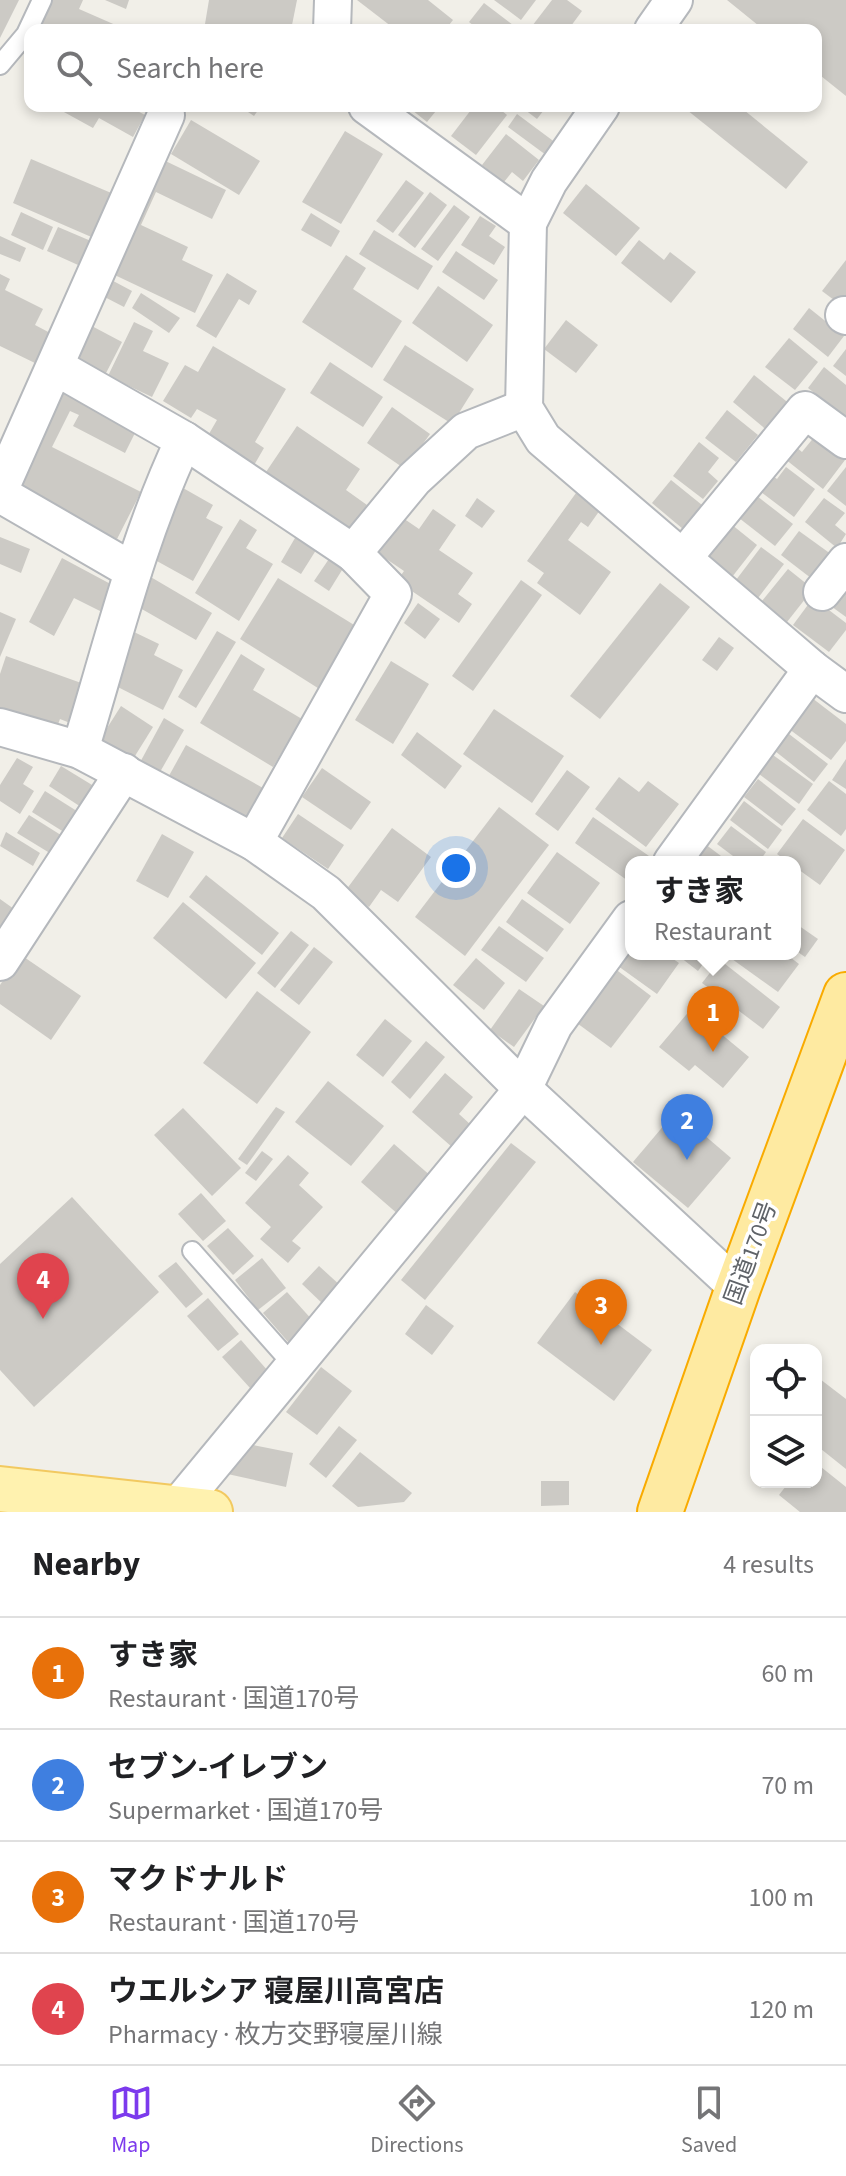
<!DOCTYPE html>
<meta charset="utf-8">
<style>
body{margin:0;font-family:"Source Sans 3","Noto Sans JP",sans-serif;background:#f2f2f2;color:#202124}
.controls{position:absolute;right:24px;bottom:24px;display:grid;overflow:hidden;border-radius:16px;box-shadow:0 4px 12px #0003}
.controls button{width:72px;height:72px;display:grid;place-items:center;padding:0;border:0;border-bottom:2px solid #e0e0e0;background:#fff;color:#202124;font:40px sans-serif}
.you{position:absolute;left:456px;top:868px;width:28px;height:28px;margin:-20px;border:6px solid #fff;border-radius:50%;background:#1a73e8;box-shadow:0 0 0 12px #1a73e833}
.badge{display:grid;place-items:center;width:52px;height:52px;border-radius:50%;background:#7c3aed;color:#fff;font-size:26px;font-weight:700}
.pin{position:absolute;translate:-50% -66px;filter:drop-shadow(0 2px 4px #0008)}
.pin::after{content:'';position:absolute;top:42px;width:28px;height:24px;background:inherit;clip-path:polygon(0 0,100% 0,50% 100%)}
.popup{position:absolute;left:625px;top:856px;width:176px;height:104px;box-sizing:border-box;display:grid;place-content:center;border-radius:16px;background:#fff;filter:drop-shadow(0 2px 6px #0005);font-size:26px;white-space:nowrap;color:#757577}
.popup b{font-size:30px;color:#202124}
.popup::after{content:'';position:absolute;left:50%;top:100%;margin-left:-16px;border:16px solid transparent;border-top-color:#fff}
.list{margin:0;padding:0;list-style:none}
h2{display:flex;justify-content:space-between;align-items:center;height:104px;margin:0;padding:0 32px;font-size:34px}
h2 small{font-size:26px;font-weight:400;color:#757577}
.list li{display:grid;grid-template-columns:52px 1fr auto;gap:24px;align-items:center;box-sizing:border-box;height:112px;padding:0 32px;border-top:2px solid #e0e0e0}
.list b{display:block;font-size:30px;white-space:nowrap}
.list p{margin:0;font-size:26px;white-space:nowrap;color:#757577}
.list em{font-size:26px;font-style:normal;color:#757577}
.icon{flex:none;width:44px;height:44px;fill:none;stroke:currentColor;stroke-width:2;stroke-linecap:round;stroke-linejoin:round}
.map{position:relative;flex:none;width:846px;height:1512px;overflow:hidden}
.search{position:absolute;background:#fff;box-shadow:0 4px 12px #0003;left:24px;right:24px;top:24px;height:88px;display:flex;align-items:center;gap:20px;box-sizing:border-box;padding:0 28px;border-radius:16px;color:#757577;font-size:30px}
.sheet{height:552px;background:#fff}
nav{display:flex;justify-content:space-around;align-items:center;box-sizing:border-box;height:112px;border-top:2px solid #e0e0e0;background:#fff;font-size:22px;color:#757577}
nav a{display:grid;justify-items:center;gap:4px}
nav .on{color:#7c3aed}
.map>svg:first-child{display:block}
.building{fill:#cccac5}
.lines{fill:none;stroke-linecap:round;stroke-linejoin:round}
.service-casing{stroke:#b5b8bc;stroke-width:22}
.minor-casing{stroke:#b5b8bc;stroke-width:40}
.primary-casing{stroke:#f2c960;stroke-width:48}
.trunk-casing{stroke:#f9ab00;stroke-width:48}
.service{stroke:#fff;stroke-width:18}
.minor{stroke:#fff;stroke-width:36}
.primary{stroke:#fff2af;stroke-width:44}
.trunk{stroke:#feeaa1;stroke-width:44}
.labels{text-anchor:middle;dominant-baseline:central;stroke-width:7;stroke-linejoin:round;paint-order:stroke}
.street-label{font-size:24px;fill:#5f6368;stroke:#fff}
</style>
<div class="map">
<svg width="846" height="1512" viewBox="0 0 846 1512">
<rect width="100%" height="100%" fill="#f1efe8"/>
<!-- building -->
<g class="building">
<polygon points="0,0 19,0 0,38"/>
<polygon points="46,0 83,0 79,9 127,30 33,30"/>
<polygon points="105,0 129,0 126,9"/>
<polygon points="209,0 297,0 291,30 239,30 205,24"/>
<polygon points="357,0 428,0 453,20 445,30 396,30"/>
<polygon points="494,0 536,0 521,20"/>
<polygon points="552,0 567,0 582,11 568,30 529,30"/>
<polygon points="727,0 846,0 846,96 816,72 816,30 764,30"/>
<polygon points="484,3 517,28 515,30 479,30 469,22"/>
<polygon points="53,106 128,106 145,115 133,137 99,118 93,128"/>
<polygon points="239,106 261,106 254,116"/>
<polygon points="407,106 440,106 427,122"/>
<polygon points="474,106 496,106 507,115 476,155 451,136"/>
<polygon points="520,106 547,106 537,119"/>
<polygon points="682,106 739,106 808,162 786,189"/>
<polygon points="517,114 556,143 546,155 508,127"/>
<polygon points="191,120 260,161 239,195 171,154"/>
<polygon points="345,131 383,154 341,224 302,202"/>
<polygon points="506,134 539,160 523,181 512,172 504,182 482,165"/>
<polygon points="155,156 226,190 212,219 156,192 141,225 188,247 182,260 213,275 195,313 102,269"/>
<polygon points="31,159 116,195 96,239 13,203"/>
<polygon points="406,180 424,193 393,233 376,221"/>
<polygon points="586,184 640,228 616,256 563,213"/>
<polygon points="430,192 447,205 415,248 398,235"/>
<polygon points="454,205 470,217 438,261 421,249"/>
<polygon points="21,212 53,227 43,250 11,235"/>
<polygon points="311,213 340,231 331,247 301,230"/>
<polygon points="480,216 496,226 489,236 505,247 494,265 461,245"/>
<polygon points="58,227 98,244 87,269 47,251"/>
<polygon points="374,230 433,266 418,290 359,254"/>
<polygon points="0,236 26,248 20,262 0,254"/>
<polygon points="639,240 664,260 670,252 696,272 671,303 621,263"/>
<polygon points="456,251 498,280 484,300 442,272"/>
<polygon points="346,255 366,268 353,289 402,321 372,368 302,322"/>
<polygon points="846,260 846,309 822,291"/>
<polygon points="227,273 257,291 249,305 239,299 216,338 196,326"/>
<polygon points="0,274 10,279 5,290 43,309 35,325 54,335 39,365 0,346"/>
<polygon points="102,275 132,291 124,307 93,291"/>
<polygon points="438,286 493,325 467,362 412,323"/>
<polygon points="141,293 180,318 169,333 132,308"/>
<polygon points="809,308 844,336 828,357 793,329"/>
<polygon points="566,320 598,345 576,373 544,349"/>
<polygon points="134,322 153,331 143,351 169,363 152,397 108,376"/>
<polygon points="88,324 122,342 105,375 71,358"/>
<polygon points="789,338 818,362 795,390 765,367"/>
<polygon points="405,345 474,389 452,424 383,380"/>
<polygon points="213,346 286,389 255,442 264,448 253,467 206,439 217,420 197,409 191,418 163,401 185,365 198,372"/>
<polygon points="846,349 846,376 833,366"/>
<polygon points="330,362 383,397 363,427 310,393"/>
<polygon points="824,367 846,385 846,418 808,388"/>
<polygon points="754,375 791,405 769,432 733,402"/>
<polygon points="63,389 138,427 125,453 73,426 79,415 70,411 52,447 141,492 117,539 14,487"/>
<polygon points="392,407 430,434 405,469 367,443"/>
<polygon points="727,410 758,435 736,462 705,438"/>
<polygon points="297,426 360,469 346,490 367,505 351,529 266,472"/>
<polygon points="815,436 845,460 823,489 785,459 795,446 802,452"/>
<polygon points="699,442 719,458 708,472 718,481 703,499 673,476"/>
<polygon points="786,467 815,489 794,517 757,489 769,473 777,479"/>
<polygon points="846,467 846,506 827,491"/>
<polygon points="671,480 702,505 683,529 652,503"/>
<polygon points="183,488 213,505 206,518 223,527 193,581 146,555"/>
<polygon points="576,493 600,510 588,527 581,522 568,540 611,572 580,615 537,583 544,573 527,561"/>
<polygon points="757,496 793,524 775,546 739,518"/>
<polygon points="477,498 495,511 482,528 465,516"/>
<polygon points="824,498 845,513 835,525 846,534 837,548 805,522"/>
<polygon points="433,509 456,525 439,550 473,573 458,594 472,604 459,623 397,581 404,571 376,552 400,516 419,529"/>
<polygon points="240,519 257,530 246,548 273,564 239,621 195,593"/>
<polygon points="731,524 757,545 732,577 705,557"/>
<polygon points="302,526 323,539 301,574 281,562"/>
<polygon points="799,531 835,557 816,582 781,555"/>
<polygon points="0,537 30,549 21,573 0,564"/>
<polygon points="761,547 784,564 758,598 736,580"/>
<polygon points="333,553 347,562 329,591 314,581"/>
<polygon points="62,558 118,588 104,613 74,598 54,636 29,622"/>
<polygon points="788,569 813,589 787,622 762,601"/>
<polygon points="149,576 212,613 196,640 133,604"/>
<polygon points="278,578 359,628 321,690 240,639"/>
<polygon points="521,580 542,595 473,691 452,676"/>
<polygon points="846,580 846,617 828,604"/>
<polygon points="660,583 690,607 600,719 570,696"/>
<polygon points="813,598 846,623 846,630 829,652 793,625"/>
<polygon points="418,603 440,619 425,639 404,623"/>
<polygon points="0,612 16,619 0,657"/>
<polygon points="217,631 236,642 196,708 178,697"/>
<polygon points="134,632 159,644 154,655 183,670 163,710 108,682"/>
<polygon points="719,637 734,648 717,671 702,660"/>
<polygon points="241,654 265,669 253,690 302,719 273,767 200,723"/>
<polygon points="6,656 84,684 70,723 60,719 54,735 0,716 0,674"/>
<polygon points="391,661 429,684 393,744 355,720"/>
<polygon points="812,698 846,724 846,741 831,760 789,729"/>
<polygon points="121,706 153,727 130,764 97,744"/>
<polygon points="494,709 564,756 532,803 463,754"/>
<polygon points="164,718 184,730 156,779 137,768"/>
<polygon points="417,732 462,766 445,789 401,755"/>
<polygon points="789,734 828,764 814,782 775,751"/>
<polygon points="186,745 263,788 242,826 165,783"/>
<polygon points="773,755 813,784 799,804 759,774"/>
<polygon points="17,758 33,767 23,784 34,791 20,814 0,801 0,785"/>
<polygon points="846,759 846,789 832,780"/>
<polygon points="61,766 97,788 84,809 49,786"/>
<polygon points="322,768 371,802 351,830 302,797"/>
<polygon points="567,770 590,787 558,831 535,814"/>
<polygon points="619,777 639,792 648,781 679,804 646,847 595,809"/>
<polygon points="758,779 796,809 782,826 744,797"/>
<polygon points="829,781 846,794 846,829 841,836 807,810"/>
<polygon points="45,791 80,813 67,834 32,812"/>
<polygon points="744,801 782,830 768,849 730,820"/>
<polygon points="499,807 549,845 465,956 415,917"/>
<polygon points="298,814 344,845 328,869 282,838"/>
<polygon points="29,815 64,837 53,855 17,833"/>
<polygon points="593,817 649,856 645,862 631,862 631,883 575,843"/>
<polygon points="803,819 845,850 820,885 795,867 795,862 788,862 777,854"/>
<polygon points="731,826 766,852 759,862 741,862 717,844"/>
<polygon points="392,828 431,857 398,902 381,890 369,907 346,890"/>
<polygon points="6,832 40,853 33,866 0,846"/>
<polygon points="162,834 194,852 168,898 136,881"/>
<polygon points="705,844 729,862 691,862"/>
<polygon points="557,852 600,883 570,924 527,893"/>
<polygon points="206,875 279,933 262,955 189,897"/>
<polygon points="0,899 14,909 0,928"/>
<polygon points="522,899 564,929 547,952 506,922"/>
<polygon points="183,902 256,963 226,999 153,938"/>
<polygon points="795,923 818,939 805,957 795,950"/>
<polygon points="499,926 544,958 526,982 481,950"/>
<polygon points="291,931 309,945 275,988 257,973"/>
<polygon points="314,947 333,962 299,1005 280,990"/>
<polygon points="631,948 631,954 666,954 679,963 657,994 618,966"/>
<polygon points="676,954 710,954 698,971"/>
<polygon points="725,954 786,954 799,964 778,992"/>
<polygon points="21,955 81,996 51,1040 0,1004 0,985"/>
<polygon points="476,958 505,983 484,1010 453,985"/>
<polygon points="720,960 780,1007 763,1029 702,983"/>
<polygon points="610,965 651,996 611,1048 570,1018"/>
<polygon points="519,989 544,1006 514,1047 490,1030"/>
<polygon points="257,991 311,1032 257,1104 203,1063"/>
<polygon points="691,1009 749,1057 723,1088 695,1065 689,1071 659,1047"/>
<polygon points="385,1019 412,1041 383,1077 356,1055"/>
<polygon points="426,1041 445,1057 410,1099 391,1082"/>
<polygon points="445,1073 473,1097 459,1114 471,1125 452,1147 412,1112"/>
<polygon points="328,1081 384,1126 351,1166 295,1122"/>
<polygon points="276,1107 285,1112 247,1165 238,1159"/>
<polygon points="183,1108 241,1168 212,1196 154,1135"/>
<polygon points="676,1111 731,1158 688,1208 633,1162"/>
<polygon points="511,1143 536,1162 425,1300 401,1280"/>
<polygon points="394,1144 432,1177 399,1215 361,1182"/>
<polygon points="262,1151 273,1159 256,1181 245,1173"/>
<polygon points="288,1155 309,1173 299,1185 323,1207 292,1241 301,1248 288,1263 260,1239 271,1227 245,1203"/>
<polygon points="201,1193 226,1221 203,1241 178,1214"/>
<polygon points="72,1197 159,1292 34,1407 0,1370 0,1264"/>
<polygon points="228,1228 254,1256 233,1275 207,1246"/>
<polygon points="262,1258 286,1288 258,1310 235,1280"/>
<polygon points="176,1262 203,1294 186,1308 158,1276"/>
<polygon points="319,1266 342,1287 324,1305 302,1284"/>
<polygon points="287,1292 314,1322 289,1343 263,1313"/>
<polygon points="575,1292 652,1350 614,1401 537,1343"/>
<polygon points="208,1298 239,1334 218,1351 187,1316"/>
<polygon points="426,1305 454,1326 432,1355 405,1334"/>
<polygon points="241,1340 268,1371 250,1388 222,1357"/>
<polygon points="321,1367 352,1391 317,1435 286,1412"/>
<polygon points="816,1376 846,1399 846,1469 816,1445"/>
<polygon points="339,1426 357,1440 326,1478 309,1464"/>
<polygon points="243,1443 293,1453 286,1487 223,1473"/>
<polygon points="360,1452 412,1493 404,1502 358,1507 332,1486"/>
<polygon points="816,1463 846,1487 846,1512 800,1512 779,1495 789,1482 816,1482"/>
<polygon points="541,1481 569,1481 569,1505 541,1506"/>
</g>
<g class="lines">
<!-- service casing -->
<g class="service-casing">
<g id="service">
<polyline points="0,65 26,34 42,0"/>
<polyline points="192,1251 294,1366"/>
</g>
</g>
<!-- minor casing -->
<g class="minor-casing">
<g id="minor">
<polyline points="332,30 333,0"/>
<polyline points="653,30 674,0"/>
<polyline points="367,106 528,223"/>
<polyline points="601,106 549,181 528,223 524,408 543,439 812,669 846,694"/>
<polyline points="844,315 846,316"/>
<path d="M56,367L184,440C137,539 112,646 80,750"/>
<polyline points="184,440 353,553 414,479 466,431 524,408"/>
<polyline points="0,489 166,115"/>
<polyline points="0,494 133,571"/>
<polyline points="683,558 805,410 846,440"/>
<polyline points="822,592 846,562"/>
<polyline points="0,727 80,750 254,842 326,893 523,1089 738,1288"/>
<polyline points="254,842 393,594 353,553"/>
<polyline points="672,862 812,669"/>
<polyline points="0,962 124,772"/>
<polyline points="173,1512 523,1089 554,1025 631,919"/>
</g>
</g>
<!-- primary casing -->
<g class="primary-casing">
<polyline id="primary" points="0,1489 210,1512"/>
</g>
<!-- trunk casing -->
<g class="trunk-casing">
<polyline id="trunk" points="660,1512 738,1288 846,995"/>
</g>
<!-- service -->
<use href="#service" class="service"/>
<!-- minor -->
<use href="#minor" class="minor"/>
<!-- primary -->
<use href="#primary" class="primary"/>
<!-- trunk -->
<use href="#trunk" class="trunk"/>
</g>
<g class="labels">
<!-- street labels -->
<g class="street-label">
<text transform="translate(751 1253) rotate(-70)">国道170号</text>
</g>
</g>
</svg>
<div class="controls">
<button><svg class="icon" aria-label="locate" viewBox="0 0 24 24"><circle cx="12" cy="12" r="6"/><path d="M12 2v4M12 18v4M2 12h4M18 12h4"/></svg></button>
<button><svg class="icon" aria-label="layers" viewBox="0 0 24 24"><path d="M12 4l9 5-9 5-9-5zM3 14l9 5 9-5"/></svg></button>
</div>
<div class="you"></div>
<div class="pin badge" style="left:713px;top:1052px;background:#e8710a">1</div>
<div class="popup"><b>すき家</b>Restaurant</div>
<div class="pin badge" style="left:687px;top:1160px;background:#3f7fe0">2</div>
<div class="pin badge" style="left:601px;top:1345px;background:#e8710a">3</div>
<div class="pin badge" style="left:43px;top:1319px;background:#e0444e">4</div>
<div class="search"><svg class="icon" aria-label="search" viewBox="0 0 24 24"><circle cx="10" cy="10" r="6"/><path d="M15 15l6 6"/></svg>Search here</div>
</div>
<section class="sheet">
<h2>Nearby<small>4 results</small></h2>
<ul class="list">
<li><span class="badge" style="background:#e8710a">1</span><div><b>すき家</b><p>Restaurant · 国道170号</p></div><em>60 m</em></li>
<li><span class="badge" style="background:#3f7fe0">2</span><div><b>セブン-イレブン</b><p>Supermarket · 国道170号</p></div><em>70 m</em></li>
<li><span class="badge" style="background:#e8710a">3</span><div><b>マクドナルド</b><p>Restaurant · 国道170号</p></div><em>100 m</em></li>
<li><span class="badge" style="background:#e0444e">4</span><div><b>ウエルシア 寝屋川高宮店</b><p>Pharmacy · 枚方交野寝屋川線</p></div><em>120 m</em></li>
</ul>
</section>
<nav>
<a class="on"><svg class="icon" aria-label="map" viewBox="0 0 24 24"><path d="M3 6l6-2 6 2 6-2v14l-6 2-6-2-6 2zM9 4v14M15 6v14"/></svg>Map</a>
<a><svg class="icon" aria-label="directions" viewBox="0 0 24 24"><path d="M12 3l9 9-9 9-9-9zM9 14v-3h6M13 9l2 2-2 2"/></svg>Directions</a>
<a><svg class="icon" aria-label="saved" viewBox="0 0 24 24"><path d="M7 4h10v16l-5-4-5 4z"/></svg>Saved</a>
</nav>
